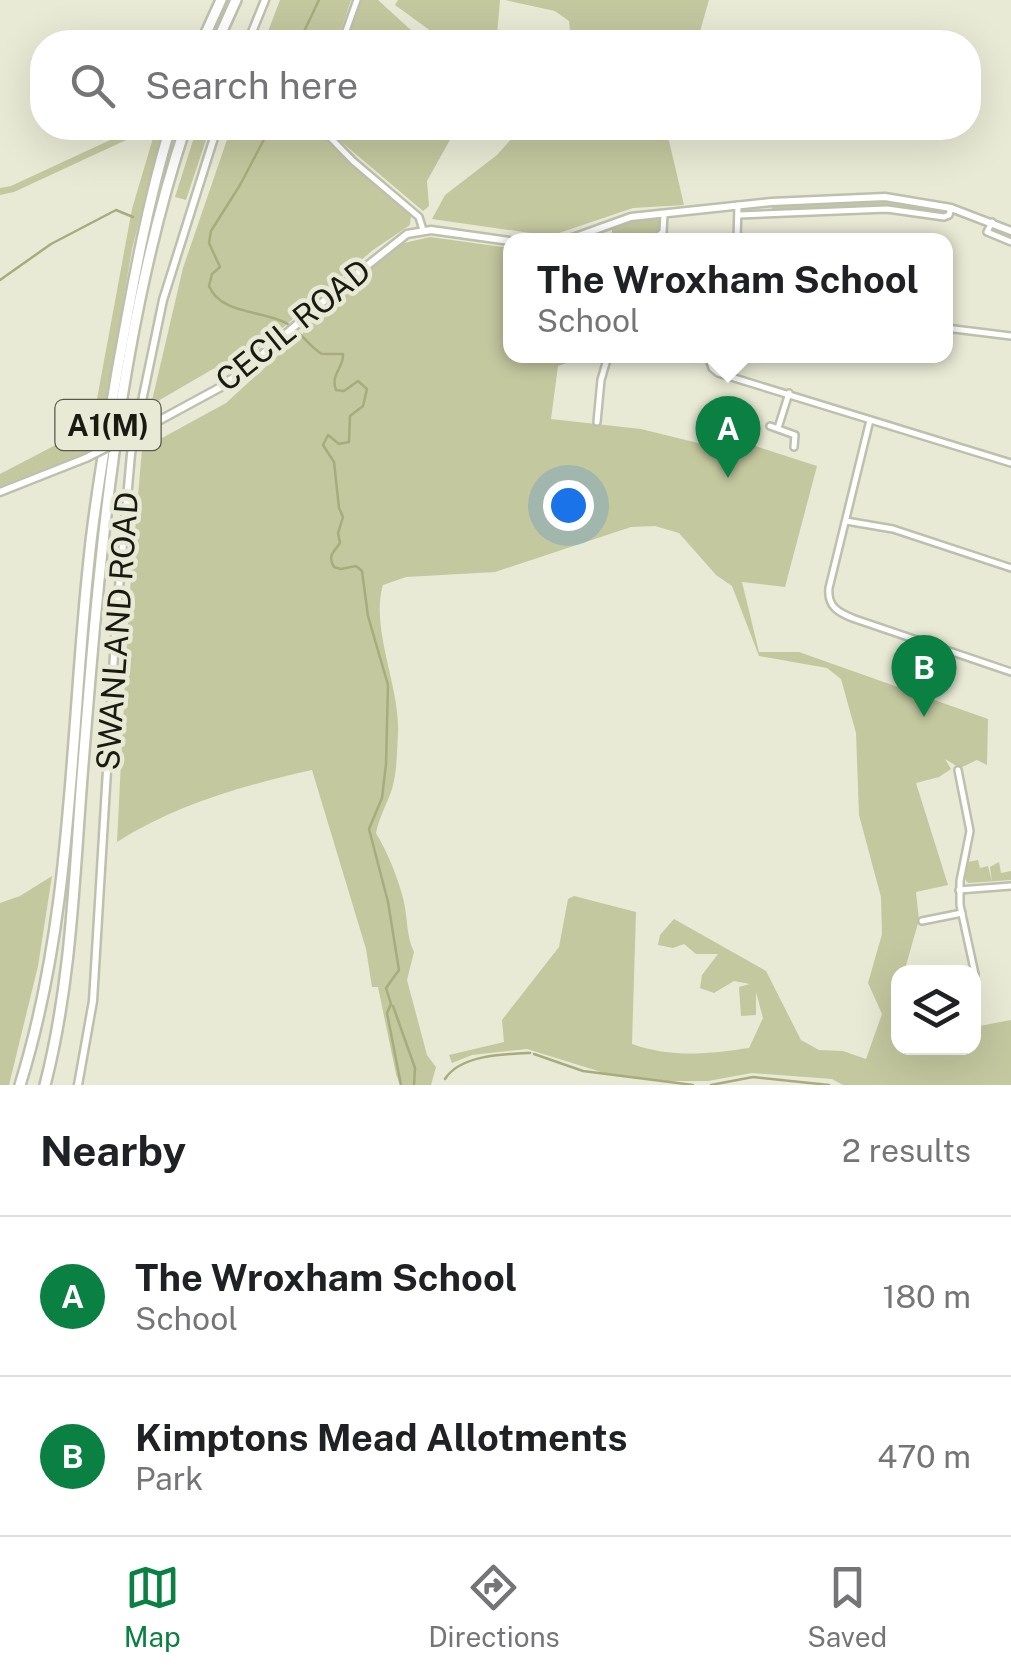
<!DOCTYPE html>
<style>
body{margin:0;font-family:"Public Sans",sans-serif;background:#f6f6f6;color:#202124}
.controls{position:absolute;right:30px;bottom:30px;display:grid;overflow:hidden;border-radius:20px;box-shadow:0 10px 40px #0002}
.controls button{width:90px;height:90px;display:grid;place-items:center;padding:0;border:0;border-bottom:2px solid #e0e0e0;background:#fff;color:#202124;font:50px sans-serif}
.you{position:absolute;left:568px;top:505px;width:35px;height:35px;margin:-25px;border:8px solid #fff;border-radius:50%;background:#1a73e8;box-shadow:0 0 0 15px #1a73e833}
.badge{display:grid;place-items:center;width:65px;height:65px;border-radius:50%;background:#0b8043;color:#fff;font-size:32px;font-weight:700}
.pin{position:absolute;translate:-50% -82px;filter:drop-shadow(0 2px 5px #0008)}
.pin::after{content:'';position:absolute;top:52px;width:35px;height:30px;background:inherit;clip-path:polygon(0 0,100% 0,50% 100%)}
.popup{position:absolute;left:503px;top:233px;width:450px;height:130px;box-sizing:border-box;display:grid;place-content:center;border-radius:20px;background:#fff;filter:drop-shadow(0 2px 8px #0005);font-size:32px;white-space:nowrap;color:#757577}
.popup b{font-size:38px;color:#202124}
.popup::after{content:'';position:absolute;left:50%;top:100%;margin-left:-20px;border:20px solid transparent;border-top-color:#fff}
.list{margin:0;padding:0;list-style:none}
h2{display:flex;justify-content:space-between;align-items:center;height:130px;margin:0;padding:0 40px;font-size:42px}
h2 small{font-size:32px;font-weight:400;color:#757577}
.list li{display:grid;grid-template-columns:65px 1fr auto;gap:30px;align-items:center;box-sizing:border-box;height:160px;padding:0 40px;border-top:2px solid #e0e0e0}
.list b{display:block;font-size:38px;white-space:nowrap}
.list p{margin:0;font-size:32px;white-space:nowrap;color:#757577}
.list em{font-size:32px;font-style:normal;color:#757577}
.icon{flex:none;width:55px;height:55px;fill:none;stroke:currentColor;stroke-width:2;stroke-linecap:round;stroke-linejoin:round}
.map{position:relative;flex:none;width:1011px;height:1085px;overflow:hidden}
.search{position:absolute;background:#fff;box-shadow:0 10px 40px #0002;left:30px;right:30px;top:30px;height:110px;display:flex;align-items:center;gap:25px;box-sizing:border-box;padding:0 35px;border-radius:40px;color:#757577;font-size:38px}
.sheet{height:450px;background:#fff}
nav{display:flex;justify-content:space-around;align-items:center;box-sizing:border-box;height:140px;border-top:2px solid #e0e0e0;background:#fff;font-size:28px;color:#757577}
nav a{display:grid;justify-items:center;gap:5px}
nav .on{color:#0b8043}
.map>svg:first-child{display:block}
.green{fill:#c3c89f}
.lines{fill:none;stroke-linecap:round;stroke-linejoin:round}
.stream{stroke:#a8ac7c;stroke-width:2.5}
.minor-casing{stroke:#bdc0ac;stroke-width:10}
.tertiary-casing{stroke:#bdc0ac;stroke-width:11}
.secondary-casing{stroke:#bdc0ac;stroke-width:11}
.motorway-casing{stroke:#bdc0ac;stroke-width:14}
.minor{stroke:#fff;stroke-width:5}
.tertiary{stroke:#fff;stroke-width:6}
.secondary{stroke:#fff;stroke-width:6}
.motorway{stroke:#fff;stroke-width:9}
.secondary-bridge-casing{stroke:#bdc0ac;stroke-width:11;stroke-linecap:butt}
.secondary-bridge{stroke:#fff;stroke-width:6}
.labels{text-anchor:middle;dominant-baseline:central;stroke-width:9;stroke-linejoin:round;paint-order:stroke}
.shield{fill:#e8ead5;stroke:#57584c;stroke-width:2.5}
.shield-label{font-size:30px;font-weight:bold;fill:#191a12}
.street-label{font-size:32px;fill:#191a12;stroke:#e8ead5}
</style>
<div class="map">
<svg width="1011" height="1085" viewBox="0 0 1011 1085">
<rect width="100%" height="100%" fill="#e8ead5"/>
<!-- green -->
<g class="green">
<polygon points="280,0 351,0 337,42 264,42"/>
<polygon points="360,0 378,0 424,42 345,42"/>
<polygon points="398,0 500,0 497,35 476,32 467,42 446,42 395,5"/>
<polygon points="505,0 709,0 697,42 571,42 569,21 555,11"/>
<polygon points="136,128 152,128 14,192 0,195 0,188 11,186"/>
<polygon points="156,128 163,128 132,249 98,448 0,486 0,474 92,426 132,209"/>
<polygon points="197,128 210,128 186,200 175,197"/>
<polygon points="231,128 315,128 357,170 411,215 410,225 373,250 250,356 213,369 151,405 183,268"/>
<polygon points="325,128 454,128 456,129 427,181 429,206 423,211"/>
<polygon points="521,128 666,128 684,205 633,208 556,234 544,235 432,219 445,195 497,155"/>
<polygon points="892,201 947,212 884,206 772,210 772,205"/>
<polygon points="656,218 661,221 660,229 649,240 612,236 612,227 616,225"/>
<path d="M430,237L510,248V356H571L569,362L558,366L551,419L641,429L702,444L706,433L726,438L730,424L741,427L735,454L745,457L749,444L817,466L785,587L742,582L759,652H799L988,719L987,765L977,760L960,768L945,759L951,769L939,777L916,783L948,885L916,892L919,920L904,972H898L895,1018L898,1051L911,1048H974V1027L1011,1020V1085H843L832,1079L752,1073L708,1081H659L614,1076L527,1049L472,1055L452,1063L449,1055L504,1042L502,1020L559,947L568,899L574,896L636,912L632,1044C672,1058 708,1054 749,1048L763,1018L756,992V1015L741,1016L739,987L750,984L734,981L714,993L700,988L702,975L718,954H696L684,944L673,948L658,945L660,935L674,919L766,971L801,1040L819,1050L843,1051L866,1059L882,1014L868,983L882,934L881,897L859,815L856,733L841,679L827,668L759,656L732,586L716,575L679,533L655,526L631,527L495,572L406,577L383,585C370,628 400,686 398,733C397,751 397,772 392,789C387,804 379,817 376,833C387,851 398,878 403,898C408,917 406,936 414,952L407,980L427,1055L436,1067L431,1085H400L396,1074L378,987H372L366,949L312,770C245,785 175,805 117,842L129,602L142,449L226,403L296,339L299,341L309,321L400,244Z"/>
<polygon points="978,860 980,868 988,866 992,882 990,867 999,862 1001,873 1011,871 1011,880 968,883 965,879 968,862"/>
<polygon points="52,876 38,966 9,1085 0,1085 0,903 20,896"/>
</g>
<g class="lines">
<!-- stream -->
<g class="stream">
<polyline points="299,42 319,0"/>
<path d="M270,128L240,185L211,231L209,243L220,267L212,274L209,286C221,315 263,310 286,323C301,331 308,346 322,354H343C344,368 330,374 336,390L344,391L358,381L367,389L363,406L350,416L349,442L339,444L328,435L323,445L334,462L339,508L343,517L338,533L340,543C334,552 327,555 334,567L341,569L356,566L362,571L368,616L388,685L386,764L382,798L369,829L388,902L399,970L386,988L391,1004L387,1013L401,1085"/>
<polyline points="0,280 51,244 116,210 133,217"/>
<polyline points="393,1006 415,1068 414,1085"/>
<polyline points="534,1054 583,1071 693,1085"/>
<path d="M445,1079C460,1055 503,1054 530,1053"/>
<polyline points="711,1085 753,1077 829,1085"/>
</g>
<!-- minor casing -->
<g class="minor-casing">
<g id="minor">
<polyline points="342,42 357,0"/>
<polyline points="321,128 353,161 419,217 423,230"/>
<polyline points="739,215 887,209 944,217 949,215 951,208"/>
<polyline points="992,222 987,232 1011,242"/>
<polyline points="653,240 663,232 664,214"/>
<polyline points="737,240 738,205"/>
<polyline points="946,328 1011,336"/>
<polyline points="708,356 712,368 718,373 1011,463"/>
<path d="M870,420L829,588C827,607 839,613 855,619L1011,672"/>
<polyline points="597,422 601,380 608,356"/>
<polyline points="770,426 795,435 794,447"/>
<polyline points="778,428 789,393"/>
<polyline points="846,521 893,529 1011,568"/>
<polyline points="958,770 970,831 960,881 960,905 975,974 974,986"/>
<polyline points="959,890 1011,886"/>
<polyline points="922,921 962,913"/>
</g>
</g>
<!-- tertiary casing -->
<g class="tertiary-casing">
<g id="tertiary">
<polyline points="248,42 265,0"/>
<polyline points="78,1085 93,1001 116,622 131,454 163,300 217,128"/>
</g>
</g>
<!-- secondary casing -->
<g class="secondary-casing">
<g id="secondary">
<polyline points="567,240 631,217 771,202 885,197 951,208 1011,231"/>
<polyline points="149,426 219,388 244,370 339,288 407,234 431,230 510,241"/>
<polyline points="0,492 86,458"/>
</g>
</g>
<!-- motorway casing -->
<g class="motorway-casing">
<g id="motorway">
<polyline points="202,42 221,0"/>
<polyline points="217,42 236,0"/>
<path d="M20,1085C73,915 70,735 89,560C95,497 107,434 117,372C132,289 146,208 170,128"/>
<path d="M45,1085C71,984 74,881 82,777C99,562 117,334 185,128"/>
</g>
</g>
<!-- minor -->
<use href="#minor" class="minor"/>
<!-- tertiary -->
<use href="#tertiary" class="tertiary"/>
<!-- secondary -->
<use href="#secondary" class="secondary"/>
<!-- motorway -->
<use href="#motorway" class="motorway"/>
<!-- secondary-bridge casing -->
<g class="secondary-bridge-casing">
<polyline id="secondary-bridge" points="86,458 149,426"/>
</g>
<!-- secondary-bridge -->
<use href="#secondary-bridge" class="secondary-bridge"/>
</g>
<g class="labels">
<!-- shield labels -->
<rect class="shield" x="55.5" y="400" width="105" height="50" rx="8"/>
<g class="shield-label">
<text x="108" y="425">A1(M)</text>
</g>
<!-- street labels -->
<g class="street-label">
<text transform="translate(293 325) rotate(-39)">CECIL ROAD</text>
<text transform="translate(117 631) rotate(-86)">SWANLAND ROAD</text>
</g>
</g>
</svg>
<div class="controls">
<button><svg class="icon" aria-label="layers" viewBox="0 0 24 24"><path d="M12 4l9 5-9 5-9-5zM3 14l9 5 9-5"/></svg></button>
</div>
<div class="you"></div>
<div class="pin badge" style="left:728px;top:478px">A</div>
<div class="popup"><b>The Wroxham School</b>School</div>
<div class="pin badge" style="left:924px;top:717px">B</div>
<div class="search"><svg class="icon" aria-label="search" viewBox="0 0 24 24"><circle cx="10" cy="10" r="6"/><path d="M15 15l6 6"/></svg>Search here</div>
</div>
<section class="sheet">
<h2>Nearby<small>2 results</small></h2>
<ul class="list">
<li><span class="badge">A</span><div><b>The Wroxham School</b><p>School</p></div><em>180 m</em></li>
<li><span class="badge">B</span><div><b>Kimptons Mead Allotments</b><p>Park</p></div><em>470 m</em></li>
</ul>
</section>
<nav>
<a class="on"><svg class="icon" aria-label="map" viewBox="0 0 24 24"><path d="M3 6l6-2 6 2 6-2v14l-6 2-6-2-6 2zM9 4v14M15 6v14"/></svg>Map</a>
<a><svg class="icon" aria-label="directions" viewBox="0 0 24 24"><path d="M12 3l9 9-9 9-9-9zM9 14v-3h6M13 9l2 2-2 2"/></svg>Directions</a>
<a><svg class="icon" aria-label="saved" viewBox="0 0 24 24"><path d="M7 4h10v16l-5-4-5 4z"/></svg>Saved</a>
</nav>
